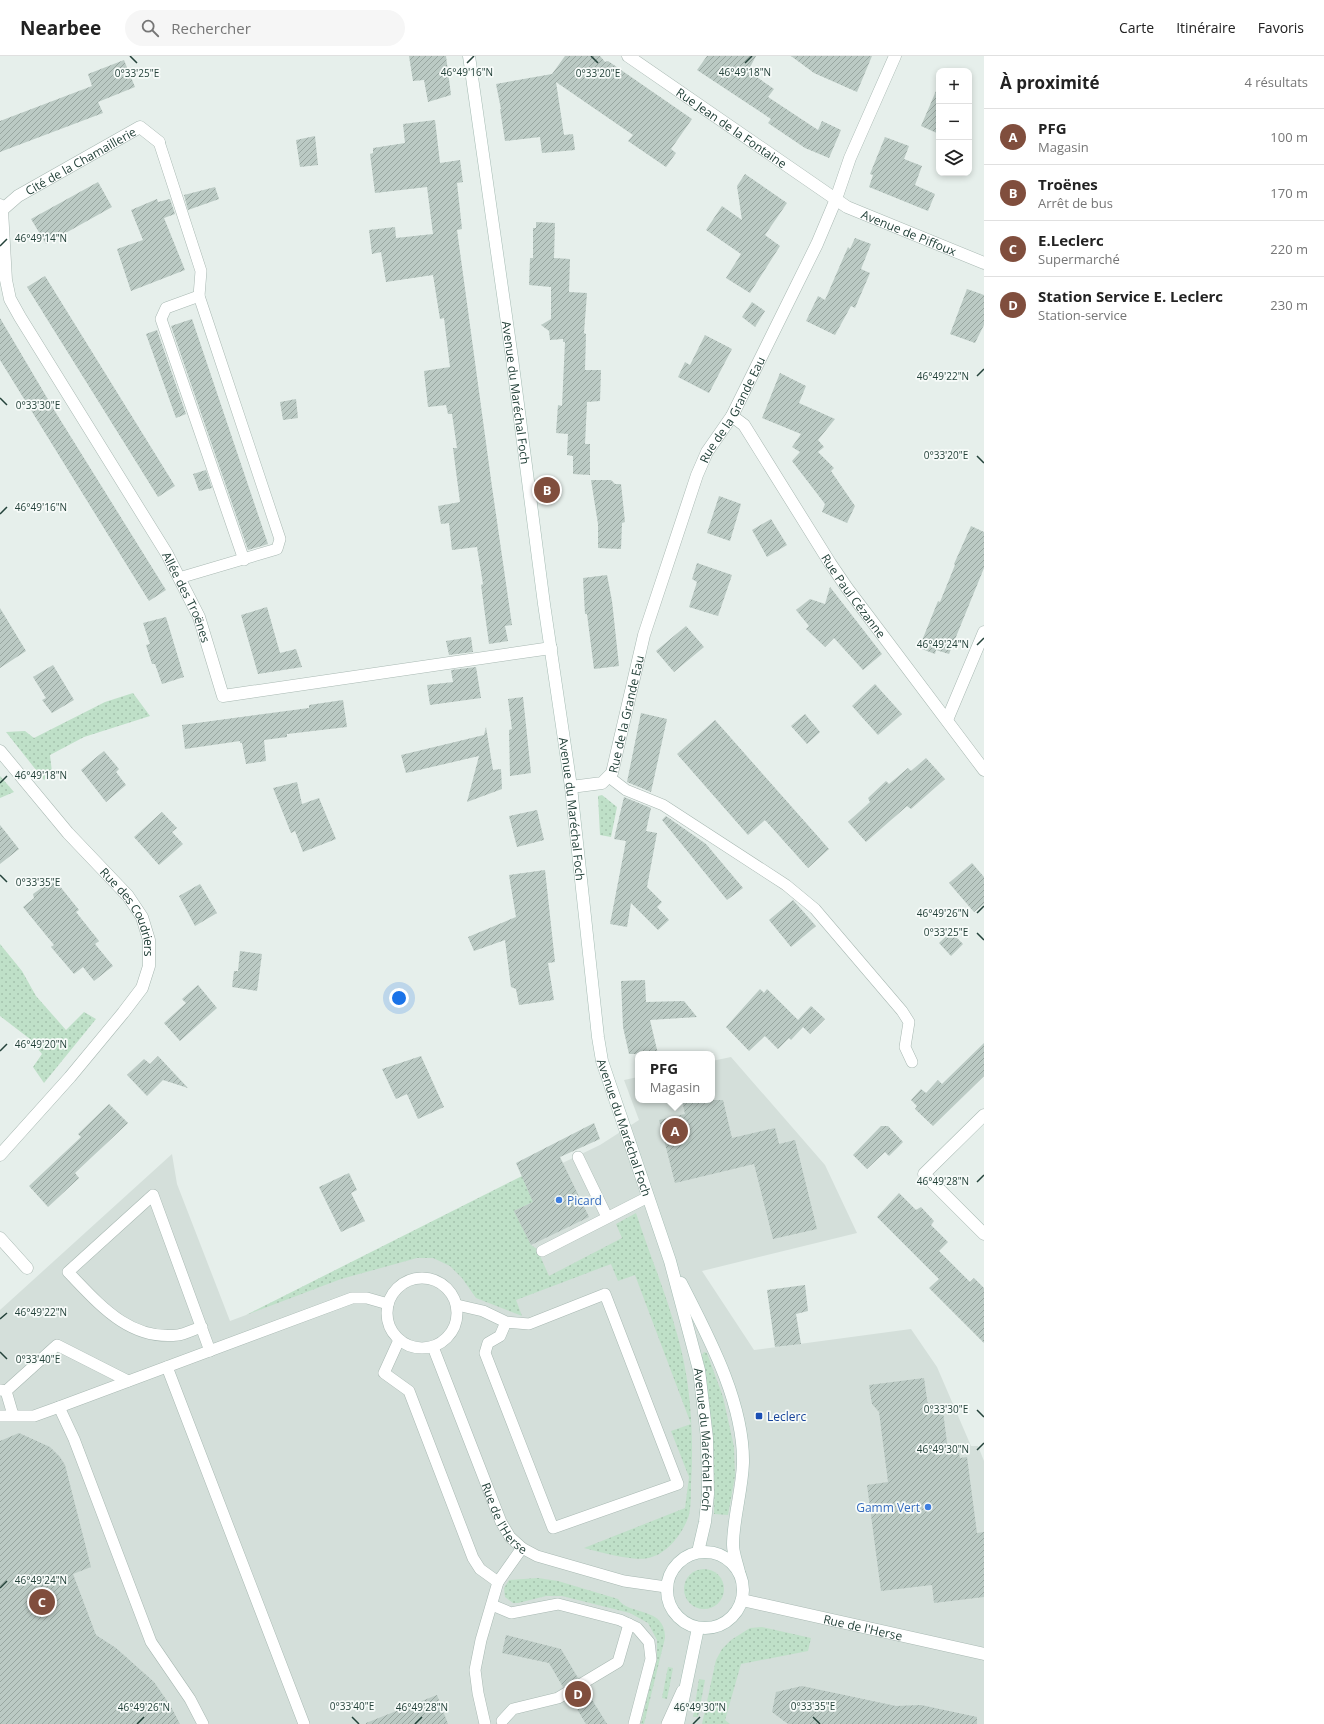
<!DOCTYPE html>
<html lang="fr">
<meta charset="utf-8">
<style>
body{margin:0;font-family:"Open Sans",sans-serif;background:#f6f6f6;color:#222}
.controls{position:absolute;right:12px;top:12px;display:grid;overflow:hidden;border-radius:8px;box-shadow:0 2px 6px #0003}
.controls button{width:36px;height:36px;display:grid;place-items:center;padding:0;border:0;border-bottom:1px solid #e0e0e0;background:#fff;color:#222;font:20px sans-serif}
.you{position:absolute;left:399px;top:942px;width:14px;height:14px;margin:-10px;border:3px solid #fff;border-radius:50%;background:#1a73e8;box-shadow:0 0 0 6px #1a73e833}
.badge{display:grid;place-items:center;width:26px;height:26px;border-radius:50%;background:#804e3d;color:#fff;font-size:13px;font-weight:700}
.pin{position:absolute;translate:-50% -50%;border:2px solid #fff;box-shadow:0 1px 4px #0006}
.popup{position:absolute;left:635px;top:995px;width:80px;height:52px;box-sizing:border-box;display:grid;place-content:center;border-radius:8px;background:#fff;filter:drop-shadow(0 1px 3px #0005);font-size:13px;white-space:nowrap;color:#767676}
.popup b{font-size:15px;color:#222}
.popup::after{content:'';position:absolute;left:50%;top:100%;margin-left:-8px;border:8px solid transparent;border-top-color:#fff}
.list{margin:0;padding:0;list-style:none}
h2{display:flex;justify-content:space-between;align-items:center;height:52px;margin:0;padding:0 16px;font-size:17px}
h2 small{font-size:13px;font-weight:400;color:#767676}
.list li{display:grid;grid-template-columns:26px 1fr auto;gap:12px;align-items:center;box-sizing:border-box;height:56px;padding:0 16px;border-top:1px solid #e0e0e0}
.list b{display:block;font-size:15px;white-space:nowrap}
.list p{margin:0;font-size:13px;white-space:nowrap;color:#767676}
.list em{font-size:13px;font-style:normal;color:#767676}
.icon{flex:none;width:22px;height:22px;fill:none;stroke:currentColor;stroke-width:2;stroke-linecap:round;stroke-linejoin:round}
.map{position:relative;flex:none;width:984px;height:1668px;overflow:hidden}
header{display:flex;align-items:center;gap:24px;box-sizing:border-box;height:56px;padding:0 20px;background:#fff;border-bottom:1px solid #e0e0e0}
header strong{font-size:19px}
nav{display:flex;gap:22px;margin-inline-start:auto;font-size:14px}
.search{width:280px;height:36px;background:#f6f6f6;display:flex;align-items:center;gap:10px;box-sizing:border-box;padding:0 14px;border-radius:22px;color:#767676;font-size:15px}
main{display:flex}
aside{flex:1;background:#fff}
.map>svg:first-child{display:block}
.built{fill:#d4dfda}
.grass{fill:url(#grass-dots)}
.building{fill:url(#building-hatch)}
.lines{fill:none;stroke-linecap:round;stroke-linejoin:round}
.lane-casing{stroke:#a8b8b2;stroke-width:12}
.street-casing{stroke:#a8b8b2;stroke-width:13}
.secondary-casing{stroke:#a4bbb3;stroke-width:13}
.lane{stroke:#fff;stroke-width:11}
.street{stroke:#fff;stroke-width:12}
.secondary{stroke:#fff;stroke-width:12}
.ticks{fill:none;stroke:#24423a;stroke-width:1.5}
.shop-dot{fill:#3f7fe0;stroke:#f7fbf9;stroke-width:1.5}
.transit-dot{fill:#1a4fb4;stroke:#f7fbf9;stroke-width:1.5}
.labels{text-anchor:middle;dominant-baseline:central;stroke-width:3.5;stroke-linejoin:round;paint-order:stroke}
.street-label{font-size:12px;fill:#24423a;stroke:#f7fbf9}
.shop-label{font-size:12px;fill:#366cbe;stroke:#f7fbf9;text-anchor:start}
.transit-label{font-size:12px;fill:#164399;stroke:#f7fbf9;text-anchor:start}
.ticks-label{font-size:10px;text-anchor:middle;fill:#24423a;stroke:#f7fbf9;stroke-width:3.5;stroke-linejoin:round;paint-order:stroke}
</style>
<header>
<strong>Nearbee</strong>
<div class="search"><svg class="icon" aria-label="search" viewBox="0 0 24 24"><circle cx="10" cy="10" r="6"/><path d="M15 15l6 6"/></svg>Rechercher</div>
<nav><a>Carte</a><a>Itinéraire</a><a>Favoris</a></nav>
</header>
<main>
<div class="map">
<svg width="984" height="1668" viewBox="0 0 984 1668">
<defs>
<pattern id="grass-dots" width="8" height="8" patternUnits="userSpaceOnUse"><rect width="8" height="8" fill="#bfe0c8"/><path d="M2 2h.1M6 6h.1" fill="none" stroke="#a4c1ad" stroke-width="1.8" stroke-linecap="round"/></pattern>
<pattern id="building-hatch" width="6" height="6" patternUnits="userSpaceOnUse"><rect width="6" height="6" fill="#bbcac4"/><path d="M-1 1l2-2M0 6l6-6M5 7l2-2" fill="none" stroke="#98a6a0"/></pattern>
</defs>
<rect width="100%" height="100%" fill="#e6efeb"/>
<!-- built -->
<polygon class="built" points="731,1001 825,1109 857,1177 702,1215 754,1294 911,1273 937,1311 971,1390 978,1390 984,1405 984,1668 0,1668 0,1254 172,1098 177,1128 230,1265 246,1259 600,1089 639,1064 624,1024 638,1021 638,1044 712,1044 712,1005"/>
<!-- grass -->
<g class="grass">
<polygon points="133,637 150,660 84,681 50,699 52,716 44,724 6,676 25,675 34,682 105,646"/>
<polygon points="0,720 14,736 0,742"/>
<polygon points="602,739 617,751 611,781 600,779 598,740"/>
<polygon points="0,888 22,915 36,940 66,974 84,956 96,963 44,1027 33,1011 42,998 30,983 0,960"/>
<path d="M522,1120L533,1146L514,1155L531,1189L537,1193L549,1220L622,1182L616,1168L636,1157C649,1197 666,1237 677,1278C691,1325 694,1380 691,1429C691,1438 691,1450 689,1459C684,1475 669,1496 652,1501C638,1507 600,1496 584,1492L685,1452L689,1421L671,1375L691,1368L635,1219L618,1225L611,1208L516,1244L522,1260L476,1242L462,1222L450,1210L433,1202H417L341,1223L246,1259Z"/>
<path d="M704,1296L707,1297L723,1341L734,1391L735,1420L728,1459L714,1458C716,1402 711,1354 702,1299Z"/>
<circle cx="704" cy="1533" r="20"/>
<path d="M538,1522L558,1525L618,1543C628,1560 666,1550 665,1582L644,1668H641L657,1599V1584L648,1567L630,1557L562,1540H546L518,1547H513L505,1541L504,1532L509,1524Z"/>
<polygon points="762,1571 811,1582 808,1595 741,1608 725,1664 730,1668 702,1668 716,1604 722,1593 731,1584 750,1572"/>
<polygon points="668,1611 673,1612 667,1643 662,1642"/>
<polygon points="699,1623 705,1624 698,1661 693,1661"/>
</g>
<!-- building -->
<g class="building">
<polygon points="409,0 446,0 451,39 428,46 424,24 413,25"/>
<polygon points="565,0 600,0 605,6 608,5 692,63 671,93 676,97 666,111 628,85 633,79 556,26 564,79 573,78 575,94 542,97 540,81 505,85 500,53 501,53 496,28 552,18"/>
<polygon points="707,0 756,0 748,15 774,33 768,41 818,74 822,65 841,74 829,102 805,92 768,67 771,63 697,14"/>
<polygon points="791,0 872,0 857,36 814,17"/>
<polygon points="124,4 135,31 98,46 103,57 0,96 0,65 92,30 88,18"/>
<polygon points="939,28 939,78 921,70"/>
<polygon points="435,64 440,107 460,104 463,126 457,127 462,173 457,174 492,431 512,569 505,570 508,585 489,588 481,529 483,528 477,491 452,494 449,467 441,468 438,450 460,446 453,392 457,392 452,358 448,358 446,349 428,351 424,315 450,311 444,262 440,263 433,219 386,226 381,196 372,198 369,174 395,171 396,182 433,178 427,131 375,137 370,98 373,97 373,92 405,87 403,68"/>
<polygon points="315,80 318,109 300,111 296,84"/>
<polygon points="885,81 909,90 904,103 922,110 915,129 935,138 928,155 869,131 873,119 870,118"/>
<polygon points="745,118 787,147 765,179 780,190 750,237 726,222 741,198 706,174 722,150 742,164 737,130"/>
<polygon points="98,126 112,151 46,188 31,163"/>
<polygon points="215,131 219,143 188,154 184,139"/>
<polygon points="157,143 158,146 170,143 175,158 164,162 185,214 131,235 117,193 143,184 131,154"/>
<polygon points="536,166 555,167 554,202 570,203 569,236 587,237 584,277 586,278 585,314 601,314 600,345 587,346 585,388 590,388 590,419 573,418 573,400 567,399 568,378 556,377 558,349 562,350 565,286 563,286 563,283 550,284 549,275 541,269 551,263 551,231 529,229 530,202 533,202 533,172 536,172"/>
<polygon points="855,182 871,188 861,213 870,217 855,252 851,250 835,279 806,265 818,240 825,244 848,191 850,193"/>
<polygon points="45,220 175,430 158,441 27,231"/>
<polygon points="967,233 984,239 984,269 975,287 950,278"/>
<polygon points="752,246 765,255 755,271 742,261"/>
<polygon points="0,262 56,357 166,534 149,545 0,304"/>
<polygon points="192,263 268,488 248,494 171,270"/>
<polygon points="157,274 186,358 176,362 146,278"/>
<polygon points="705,279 732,293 709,337 678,321 685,306 690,309"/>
<polygon points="780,317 806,330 799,347 835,363 818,384 824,391 818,396 834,412 831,415 855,450 847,467 822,456 825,448 792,405 800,396 792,391 801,378 762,362"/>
<polygon points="296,343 298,362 283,364 280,346"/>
<polygon points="206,414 212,432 199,435 193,418"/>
<polygon points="591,424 611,424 615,428 621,428 625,466 622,467 621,493 598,492 598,468"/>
<polygon points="719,440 741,448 730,485 707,477"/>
<polygon points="771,463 787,489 767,501 752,474"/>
<polygon points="971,470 984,476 984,512 949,598 936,594 935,598 919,592 938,545 940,546 955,509 954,508"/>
<polygon points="697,507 732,519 718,560 689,551 697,526 692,523"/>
<polygon points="607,519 612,545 619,610 594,613 587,558 585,558 583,522"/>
<polygon points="830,531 882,598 863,614 834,582 825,591 806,573 809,570 796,554 810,543 825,548"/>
<polygon points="267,551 280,597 296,593 302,611 258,618 241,559"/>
<polygon points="0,552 26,595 0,612"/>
<polygon points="166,561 184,621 162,628 155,608 152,608 146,589 150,588 143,567"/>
<polygon points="686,570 704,591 674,616 656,595"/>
<polygon points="471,581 473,596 449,599 446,585"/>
<polygon points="53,609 74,644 52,657 42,644 46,642 33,621"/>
<polygon points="476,611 481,642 430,649 427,629 453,626 451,614"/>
<polygon points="875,628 902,658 878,679 852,650"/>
<polygon points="523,641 531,717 510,720 509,674 512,673 508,643"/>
<polygon points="343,644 347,671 287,678 287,681 264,684 266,705 246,708 242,687 240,687 240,685 185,693 182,669 309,652 309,649"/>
<polygon points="641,657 667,663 651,736 627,726"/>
<polygon points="805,658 820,676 807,688 791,670"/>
<polygon points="715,664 829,793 808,812 765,764 748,779 677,698"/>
<polygon points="486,671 493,714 501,713 502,733 467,746 479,700 406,717 401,699 484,679"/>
<polygon points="104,695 119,713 116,716 126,729 106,746 81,714"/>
<polygon points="926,702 945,723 911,753 907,750 866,786 848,766 870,746 868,742 886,725 889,728 908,712 911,715"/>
<polygon points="297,726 302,748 319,742 336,783 303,796 295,775 291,777 273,732"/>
<polygon points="624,741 651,752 646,775 657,777 647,831 662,846 657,851 669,864 658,874 631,847 627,871 610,868 626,785 614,783"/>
<polygon points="537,754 544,784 517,791 509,760"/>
<polygon points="162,756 177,772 172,776 183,788 159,809 134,781"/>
<polygon points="666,760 706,788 743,832 727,844 662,764"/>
<polygon points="0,769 19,793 0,808"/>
<polygon points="972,807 984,821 984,848 974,856 949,827"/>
<polygon points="545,814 555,906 548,907 554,944 519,949 516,933 511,931 505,884 474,895 468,881 516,861 509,819"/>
<polygon points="54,823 79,854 76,856 99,885 95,888 113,910 94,925 83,911 74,918 51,891 54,889 23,851 34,842 33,838"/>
<polygon points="200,828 217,857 195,870 179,840"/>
<polygon points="793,844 816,870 791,891 769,864"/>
<polygon points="951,876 963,888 951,900 939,887"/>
<polygon points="240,895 262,898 257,935 232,931 234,915 238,915"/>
<polygon points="645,924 646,946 684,945 697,961 650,964 658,998 629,998 623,971 621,925"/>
<polygon points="198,929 217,952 180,985 164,967 186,947 182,943"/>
<polygon points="760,933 764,937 767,933 798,964 811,950 825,963 810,978 803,971 791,984 789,982 778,993 765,980 749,995 726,971"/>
<polygon points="984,987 984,1020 933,1070 915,1053 917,1050 911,1044 921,1033 926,1037 938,1024 942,1028"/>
<polygon points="158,1000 188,1032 163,1024 147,1040 127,1019 144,1003 150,1008"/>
<polygon points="421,1000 444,1051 418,1063 407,1038 396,1043 382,1013"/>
<polygon points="682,1044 723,1044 732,1082 775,1072 779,1088 795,1084 817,1173 773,1183 754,1108 675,1127 659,1064 685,1058"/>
<polygon points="109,1048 128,1067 75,1117 79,1122 48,1151 29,1130 81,1081 78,1078"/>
<polygon points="594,1067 600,1083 560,1101 589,1161 531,1189 514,1155 533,1146 516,1107"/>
<polygon points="881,1070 888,1070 903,1086 889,1100 885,1096 867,1113 853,1099"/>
<polygon points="349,1117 357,1134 351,1137 365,1165 341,1176 319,1131"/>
<polygon points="899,1137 916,1154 921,1151 934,1165 931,1169 948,1186 939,1195 970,1226 974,1222 984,1232 984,1287 929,1232 939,1223 877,1161"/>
<polygon points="805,1229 808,1255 796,1258 801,1288 775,1291 767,1234"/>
<polygon points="924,1322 928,1350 942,1348 948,1394 958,1393 960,1402 967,1401 977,1477 984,1476 984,1541 934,1547 932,1529 881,1535 867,1429 888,1426 879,1356 872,1348 869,1329"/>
<polygon points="19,1377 50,1391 60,1401 65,1409 91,1511 73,1518 96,1579 116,1592 154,1626 170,1649 180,1668 0,1668 0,1385"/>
<polygon points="506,1579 561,1593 578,1622 563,1631 549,1607 502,1597"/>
<polygon points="802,1630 896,1650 921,1649 977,1661 977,1668 788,1668 772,1656 776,1636"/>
<polygon points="586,1634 607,1668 586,1668 571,1643"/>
<polygon points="437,1639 448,1668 366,1668 366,1667"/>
</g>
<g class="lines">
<!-- lane casing -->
<g class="lane-casing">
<g id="lane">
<polyline points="159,86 201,215 199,240 280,483 277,493 179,522"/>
<polyline points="199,240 166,252 161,263 244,504"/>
<polyline points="609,721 626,734 663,749 786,829 815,853 902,955 909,966 905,991 912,1006"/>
<polyline points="578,1101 607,1161"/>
<polyline points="542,1195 648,1141"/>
<circle cx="422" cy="1257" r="35"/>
<polyline points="457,1249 483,1255 506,1266 500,1280 488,1287 485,1297 553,1472 678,1428 605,1238 529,1268 506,1266"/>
<path d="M202,1271C194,1273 186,1278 178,1279C129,1285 99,1248 68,1216L153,1139L210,1295"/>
<polyline points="399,1284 384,1317 409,1335 473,1502 480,1513 498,1526"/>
<path id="s1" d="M433,1291L501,1466L510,1481L522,1492L537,1500L624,1525L666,1531"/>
<polyline points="167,1311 304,1668"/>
<polyline points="0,1334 6,1335 13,1359"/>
<polyline points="6,1335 57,1289 128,1325"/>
<polyline points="59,1351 74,1383 151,1586 190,1643 203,1668"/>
<polyline points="0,1360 34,1360 59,1351 352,1242 367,1242 388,1248"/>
<polyline points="492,1549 511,1557 558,1548 620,1564 637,1572 649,1586 651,1603 634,1668"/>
<polyline points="502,1665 513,1653 558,1642 618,1606 629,1568"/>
<polyline points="485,1668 478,1637 475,1614 481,1584 498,1526 522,1492"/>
<polyline points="667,1668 682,1635"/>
</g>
</g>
<!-- street casing -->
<g class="street-casing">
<g id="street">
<path id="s2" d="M628,0L847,151L984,207"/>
<path id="s3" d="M0,149L2,154L6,224L10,243L20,261L167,498L199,561L223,640L551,592"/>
<path id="s4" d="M2,154L18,140L140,71L159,86"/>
<path id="s5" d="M732,360L744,369L749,377L830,507L847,532L984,714"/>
<polyline points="947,664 984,576"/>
<path id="s6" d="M0,695L68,777L128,840L142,861L149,884V910L142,932L123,957L70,1021L0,1099"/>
<path id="s7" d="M571,731L602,727L612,717L644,579L697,419L707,396L732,360L817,188L836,143L850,102L895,0"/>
<polyline points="984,1059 924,1118 984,1178"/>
<polyline points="0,1182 27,1212"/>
<path id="s8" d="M742,1544L984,1598"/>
</g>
</g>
<!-- secondary casing -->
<g class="secondary-casing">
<g id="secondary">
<path id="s9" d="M469,0L512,302L544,548L571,731L598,981L602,1005L670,1205L699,1314L707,1382L708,1438L705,1466L698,1496"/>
<path d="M681,1227C708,1280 744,1346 743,1407C742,1435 733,1463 733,1489C733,1497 737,1507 739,1516"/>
<circle cx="705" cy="1534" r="38"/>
<polyline points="678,1668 698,1572"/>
</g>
</g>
<!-- lane -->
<use href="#lane" class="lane"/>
<!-- street -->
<use href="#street" class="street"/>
<!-- secondary -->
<use href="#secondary" class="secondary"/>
</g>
<!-- ticks -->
<path class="ticks" d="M130,0L137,7M591,0L598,7M467,7L474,0M745,7L752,0M0,190L7,183M977,320L984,313M0,342L7,349M977,400L984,407M0,458L7,451M977,589L984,582M0,727L7,720M0,819L7,826M977,857L984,850M977,877L984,884M0,995L7,988M977,1126L984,1119M0,1263L7,1257M0,1296L7,1303M977,1354L984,1361M977,1394L984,1387M0,1532L7,1525M352,1661L359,1668M813,1661L820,1668M137,1668L144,1661M415,1668L422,1661M693,1668L700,1661"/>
<!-- markers -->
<g class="shop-dot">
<circle cx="559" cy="1144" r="4"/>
<circle cx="928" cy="1451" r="4"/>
</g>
<rect class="transit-dot" x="755" y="1356" width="8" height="8" rx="2"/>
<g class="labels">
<!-- street labels -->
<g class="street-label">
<text stroke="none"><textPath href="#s2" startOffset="126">Rue Jean de la Fontaine</textPath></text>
<text stroke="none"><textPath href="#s4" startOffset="93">Cité de la Chamaillerie</textPath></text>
<text stroke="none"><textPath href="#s2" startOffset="333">Avenue de Piffoux</textPath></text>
<text stroke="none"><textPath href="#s9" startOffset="340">Avenue du Maréchal Foch</textPath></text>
<text stroke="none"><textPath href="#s7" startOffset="430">Rue de la Grande Eau</textPath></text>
<text stroke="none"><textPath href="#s5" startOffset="218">Rue Paul Cézanne</textPath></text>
<text stroke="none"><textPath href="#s3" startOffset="442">Allée des Troënes</textPath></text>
<text stroke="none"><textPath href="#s7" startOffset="106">Rue de la Grande Eau</textPath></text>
<text stroke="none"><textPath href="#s9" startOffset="760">Avenue du Maréchal Foch</textPath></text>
<text stroke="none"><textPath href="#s6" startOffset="208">Rue des Coudriers</textPath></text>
<text stroke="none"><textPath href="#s9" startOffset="1084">Avenue du Maréchal Foch</textPath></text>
<text stroke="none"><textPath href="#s9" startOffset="1408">Avenue du Maréchal Foch</textPath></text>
<text stroke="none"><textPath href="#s1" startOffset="186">Rue de l'Herse</textPath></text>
<text stroke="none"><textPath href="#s8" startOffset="124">Rue de l'Herse</textPath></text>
</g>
<!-- shop labels -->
<g class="shop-label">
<text x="567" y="1144">Picard</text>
<text x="920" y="1451" text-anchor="end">Gamm Vert</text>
</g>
<!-- transit labels -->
<g class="transit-label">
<text x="767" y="1360">Leclerc</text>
</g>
</g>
<g class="ticks-label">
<text x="467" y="20">46°49'16"N</text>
<text x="745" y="20">46°49'18"N</text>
<text x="137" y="21">0°33'25"E</text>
<text x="598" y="21">0°33'20"E</text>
<text x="41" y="186">46°49'14"N</text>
<text x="943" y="324">46°49'22"N</text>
<text x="38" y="353">0°33'30"E</text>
<text x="946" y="403">0°33'20"E</text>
<text x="41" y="455">46°49'16"N</text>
<text x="943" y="592">46°49'24"N</text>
<text x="41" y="723">46°49'18"N</text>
<text x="38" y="830">0°33'35"E</text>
<text x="943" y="861">46°49'26"N</text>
<text x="946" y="880">0°33'25"E</text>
<text x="41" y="992">46°49'20"N</text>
<text x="943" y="1129">46°49'28"N</text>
<text x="41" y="1260">46°49'22"N</text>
<text x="38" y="1307">0°33'40"E</text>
<text x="946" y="1357">0°33'30"E</text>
<text x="943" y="1397">46°49'30"N</text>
<text x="41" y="1528">46°49'24"N</text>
<text x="352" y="1654">0°33'40"E</text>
<text x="813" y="1654">0°33'35"E</text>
<text x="144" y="1655">46°49'26"N</text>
<text x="422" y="1655">46°49'28"N</text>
<text x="700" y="1655">46°49'30"N</text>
</g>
</svg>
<div class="controls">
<button>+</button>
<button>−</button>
<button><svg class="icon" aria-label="layers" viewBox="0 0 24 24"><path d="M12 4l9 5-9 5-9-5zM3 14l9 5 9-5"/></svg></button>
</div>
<div class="you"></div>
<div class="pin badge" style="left:675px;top:1075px">A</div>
<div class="popup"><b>PFG</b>Magasin</div>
<div class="pin badge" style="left:547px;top:434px">B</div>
<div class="pin badge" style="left:42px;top:1546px">C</div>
<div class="pin badge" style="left:578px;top:1638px">D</div>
</div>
<aside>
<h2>À proximité<small>4 résultats</small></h2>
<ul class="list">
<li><span class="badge">A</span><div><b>PFG</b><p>Magasin</p></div><em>100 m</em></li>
<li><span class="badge">B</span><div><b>Troënes</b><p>Arrêt de bus</p></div><em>170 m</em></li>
<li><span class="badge">C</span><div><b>E.Leclerc</b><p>Supermarché</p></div><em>220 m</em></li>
<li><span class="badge">D</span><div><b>Station Service E. Leclerc</b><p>Station-service</p></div><em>230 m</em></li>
</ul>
</aside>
</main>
